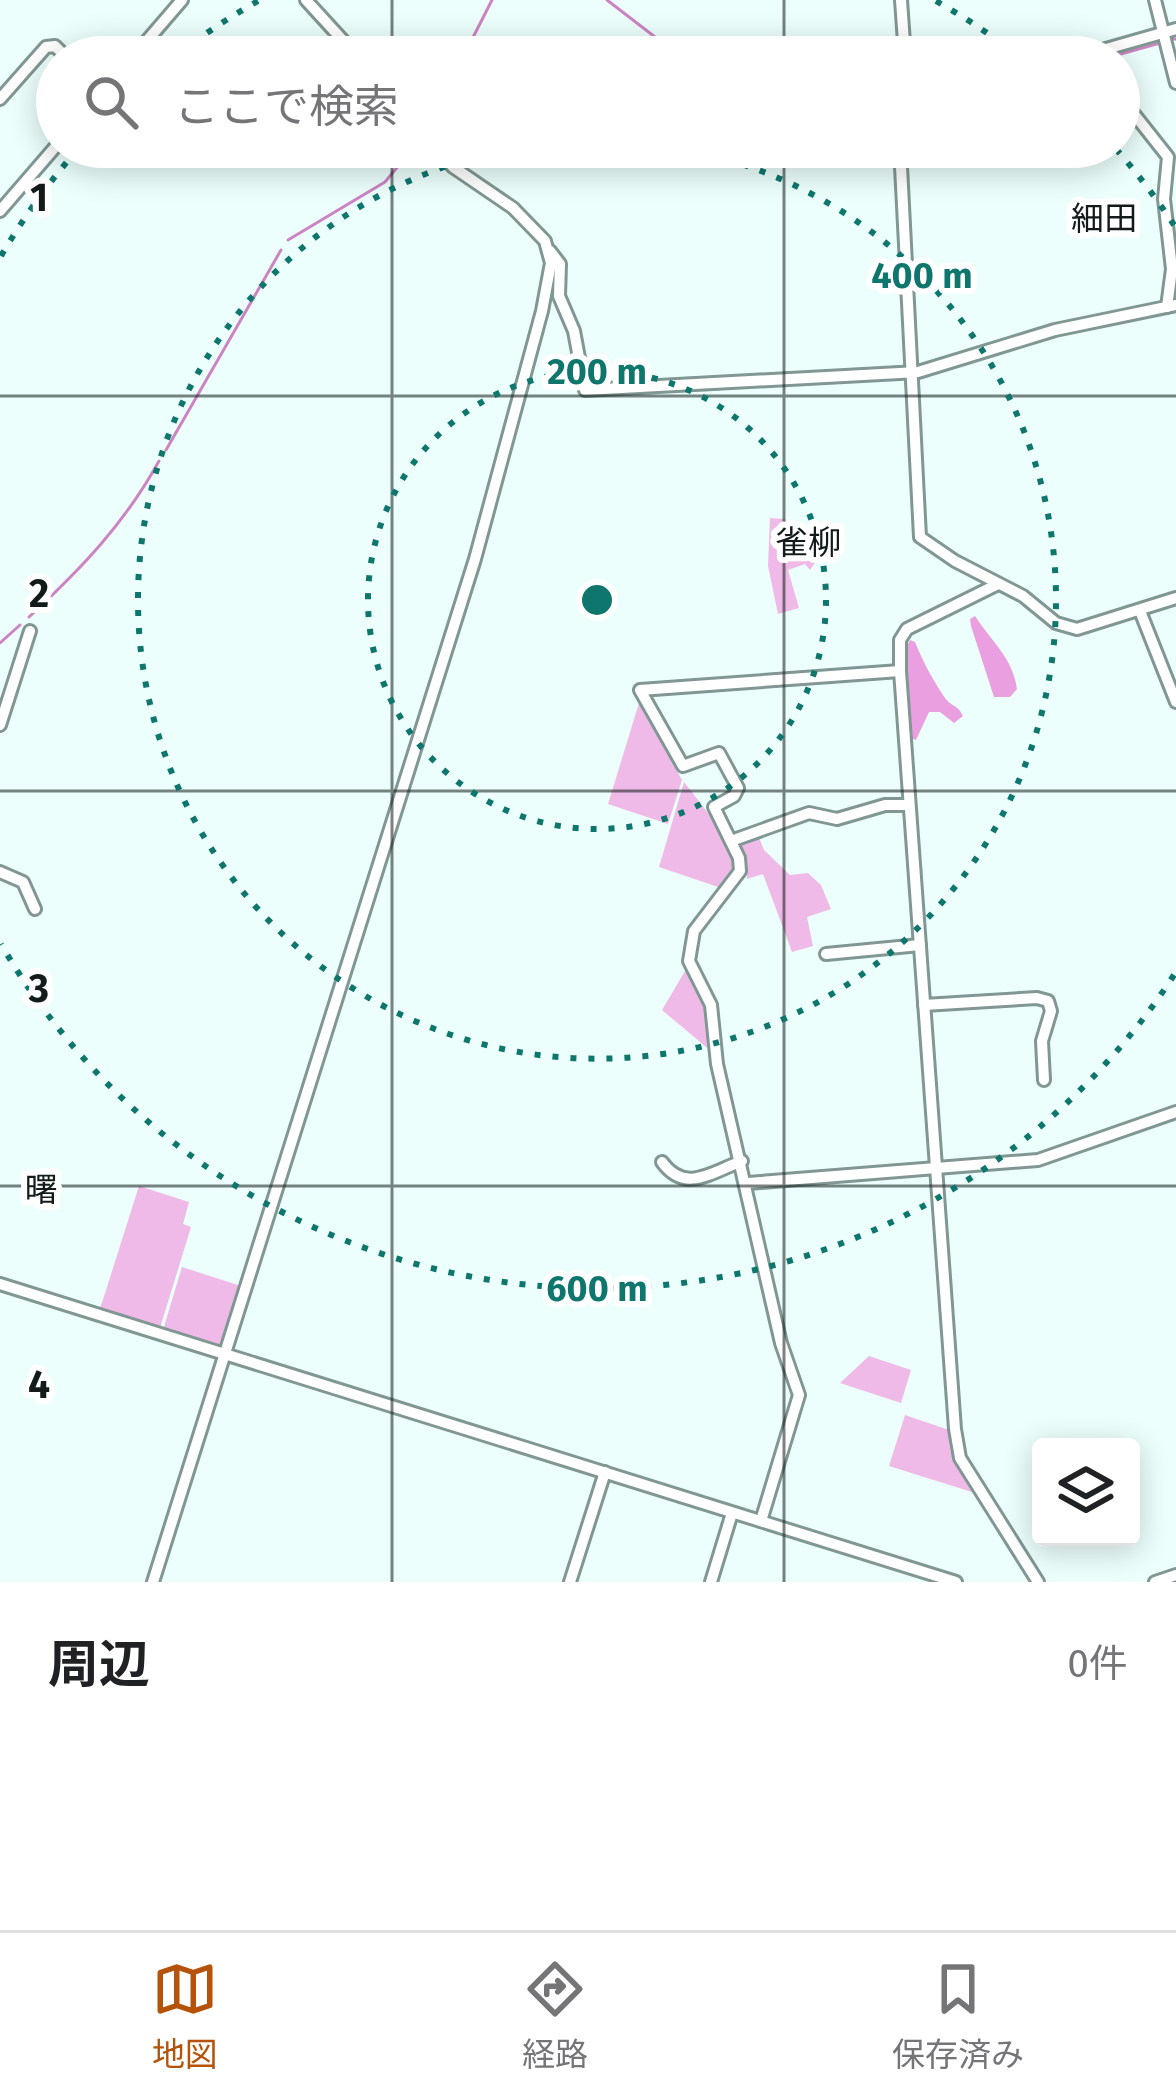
<!DOCTYPE html>
<html lang="ja">
<meta charset="utf-8">
<style>
body{margin:0;font-family:"Fira Sans","Noto Sans JP",sans-serif;background:#f2f2f2;color:#202124}
.controls{position:absolute;right:36px;bottom:36px;display:grid;overflow:hidden;border-radius:12px;box-shadow:0 6px 30px #0003}
.controls button{width:108px;height:108px;display:grid;place-items:center;padding:0;border:0;border-bottom:3px solid #e0e0e0;background:#fff;color:#202124;font:60px sans-serif}
.list{margin:0;padding:0;list-style:none}
h2{display:flex;justify-content:space-between;align-items:center;height:156px;margin:0;padding:0 48px;font-size:51px}
h2 small{font-size:39px;font-weight:400;color:#757577}
.icon{flex:none;width:66px;height:66px;fill:none;stroke:currentColor;stroke-width:2;stroke-linecap:round;stroke-linejoin:round}
.map{position:relative;flex:none;width:1176px;height:1582px;overflow:hidden}
.search{position:absolute;background:#fff;box-shadow:0 6px 30px #0003;left:36px;right:36px;top:36px;height:132px;display:flex;align-items:center;gap:30px;box-sizing:border-box;padding:0 42px;border-radius:66px;color:#757577;font-size:45px}
.sheet{height:348px;background:#fff}
nav{display:flex;justify-content:space-around;align-items:center;box-sizing:border-box;height:168px;border-top:3px solid #e0e0e0;background:#fff;font-size:33px;color:#757577}
nav a{display:grid;justify-items:center;gap:6px}
nav .on{color:#b45309}
.map>svg:first-child{display:block}
.green{fill:#efbae7}
.forest{fill:#ea9fe0}
.lines{fill:none;stroke-linecap:round;stroke-linejoin:round}
.stream{stroke:#cd84c3;stroke-width:3}
.minor-casing{stroke:#819793;stroke-width:16}
.minor{stroke:#fff;stroke-width:10}
.grid{fill:none;stroke:#131b1a;stroke-width:3;stroke-opacity:0.55}
.ring{fill:none;stroke:#0f766e;stroke-width:6;stroke-dasharray:6 12}
.labels{text-anchor:middle;dominant-baseline:central;stroke-width:12;stroke-linejoin:round;paint-order:stroke}
.neighbourhood-label{font-size:33px;fill:#131b1a;stroke:#fff}
.grid-label{font-size:39px;text-anchor:middle;font-weight:bold;fill:#131b1a;stroke:#fff;stroke-width:12;stroke-linejoin:round;paint-order:stroke}
.centre{fill:#0f766e;stroke:#fff;stroke-width:6}
.ring-label{font-size:36px;text-anchor:middle;font-weight:bold;fill:#0f766e;stroke:#fff;stroke-width:12;stroke-linejoin:round;paint-order:stroke}
</style>
<div class="map">
<svg width="1176" height="1582" viewBox="0 0 1176 1582">
<rect width="100%" height="100%" fill="#ecfffc"/>
<!-- green -->
<g class="green">
<polygon points="770,518 785,519 787,528 819,557 810,570 805,564 788,570 799,608 778,614 768,566"/>
<polygon points="639,703 682,780 668,824 608,804"/>
<path d="M684,782C704,808 732,840 735,873L724,889L659,867Z"/>
<polygon points="758,835 764,850 790,875 808,873 821,885 831,909 807,917 813,946 792,952 763,874 747,879 746,860 737,842"/>
<polygon points="688,966 709,1011 712,1052 662,1010"/>
<polygon points="139,1186 189,1202 183,1224 191,1227 160,1328 100,1309"/>
<polygon points="182,1267 241,1286 222,1348 163,1330"/>
<polygon points="869,1356 911,1370 901,1403 840,1383"/>
<polygon points="905,1415 949,1430 953,1453 975,1493 889,1466"/>
</g>
<!-- forest -->
<g class="forest">
<path d="M975,616C991,641 1013,658 1017,689L1010,697H994L971,626L970,619Z"/>
<path d="M910,640L915,642C923,662 932,678 943,695C950,707 958,704 963,716L954,723L940,712H929L916,740L911,738L903,654Z"/>
</g>
<g class="lines">
<!-- stream -->
<g class="stream">
<polyline points="607,0 681,57"/>
<polyline points="1173,39 1176,39"/>
<polyline points="463,57 492,0"/>
<polyline points="1110,57 1160,43"/>
<polyline points="288,240 385,182 414,147"/>
<polyline points="166,450 281,250"/>
<path d="M29,617C81,569 125,523 159,461"/>
<polyline points="0,643 20,625"/>
</g>
<!-- minor casing -->
<g class="minor-casing">
<g id="minor">
<polyline points="306,0 358,57"/>
<polyline points="901,0 905,57"/>
<polyline points="1155,0 1176,83"/>
<polyline points="133,57 182,0"/>
<polyline points="1078,57 1176,29"/>
<polyline points="1119,95 1168,157 1164,199 1172,269 1167,307"/>
<polyline points="0,99 46,47 55,46 66,57"/>
<polyline points="900,147 920,537 955,561 1023,596 1056,623 1077,629 1176,598"/>
<polyline points="0,211 57,145"/>
<polyline points="550,251 560,264 559,296 574,331 585,390 918,372 1055,330 1176,305"/>
<polyline points="998,584 907,629 900,640 900,671 955,1429 960,1458 1038,1582"/>
<polyline points="1140,611 1176,702"/>
<polyline points="0,725 30,631"/>
<polyline points="731,841 809,813 837,819 885,805 908,805"/>
<polyline points="0,872 23,882 35,909"/>
<polyline points="826,954 920,945"/>
<polyline points="924,1005 1037,998 1048,1001 1051,1011 1042,1041 1044,1080"/>
<path d="M662,1162C685,1194 712,1172 742,1161"/>
<polyline points="748,1183 1038,1160 1176,1112"/>
<polyline points="0,1284 956,1582"/>
<polyline points="761,1521 799,1395 781,1343 717,1064 711,1005 689,961 694,931 740,871 739,858 714,807 734,796 738,788 719,753 683,766 640,690 900,671"/>
<polyline points="153,1582 475,559 542,311 551,263 545,241 513,208 453,167 436,147"/>
<polyline points="570,1582 605,1472"/>
<polyline points="711,1582 732,1513"/>
<polyline points="1155,1582 1176,1575"/>
</g>
</g>
<!-- minor -->
<use href="#minor" class="minor"/>
</g>
<!-- grid -->
<path class="grid" d="M392,0V57M784,0V57M392,147V1582M784,147V1582M0,396H1176M0,791H1176M0,1186H1176"/>
<!-- distance rings -->
<g class="ring">
<circle cx="597" cy="600" r="229"/>
<path d="M673 147A459 459 0 1 1 521 147"/>
<path d="M1174 975A688 688 0 0 1 1 944M1 256A688 688 0 0 1 78 149M178 54A688 688 0 0 1 258 1M936 1A688 688 0 0 1 1016 54M1116 149A688 688 0 0 1 1174 225"/>
</g>
<g class="labels">
<!-- neighbourhood labels -->
<g class="neighbourhood-label">
<text x="1104" y="219">細田</text>
<text x="808" y="543">雀柳</text>
<text x="41" y="1190">曙</text>
</g>
</g>
<g class="grid-label">
<text x="39" y="211">1</text>
<text x="39" y="607">2</text>
<text x="39" y="1002">3</text>
<text x="39" y="1398">4</text>
</g>
<circle cx="597" cy="600" r="18" class="centre"/>
<g class="ring-label">
<text x="922" y="288">400 m</text>
<text x="597" y="384">200 m</text>
<text x="597" y="1301">600 m</text>
</g>
</svg>
<div class="controls">
<button><svg class="icon" aria-label="layers" viewBox="0 0 24 24"><path d="M12 4l9 5-9 5-9-5zM3 14l9 5 9-5"/></svg></button>
</div>
<div class="search"><svg class="icon" aria-label="search" viewBox="0 0 24 24"><circle cx="10" cy="10" r="6"/><path d="M15 15l6 6"/></svg>ここで検索</div>
</div>
<section class="sheet">
<h2>周辺<small>0件</small></h2>
<ul class="list">
</ul>
</section>
<nav>
<a class="on"><svg class="icon" aria-label="map" viewBox="0 0 24 24"><path d="M3 6l6-2 6 2 6-2v14l-6 2-6-2-6 2zM9 4v14M15 6v14"/></svg>地図</a>
<a><svg class="icon" aria-label="directions" viewBox="0 0 24 24"><path d="M12 3l9 9-9 9-9-9zM9 14v-3h6M13 9l2 2-2 2"/></svg>経路</a>
<a><svg class="icon" aria-label="saved" viewBox="0 0 24 24"><path d="M7 4h10v16l-5-4-5 4z"/></svg>保存済み</a>
</nav>
